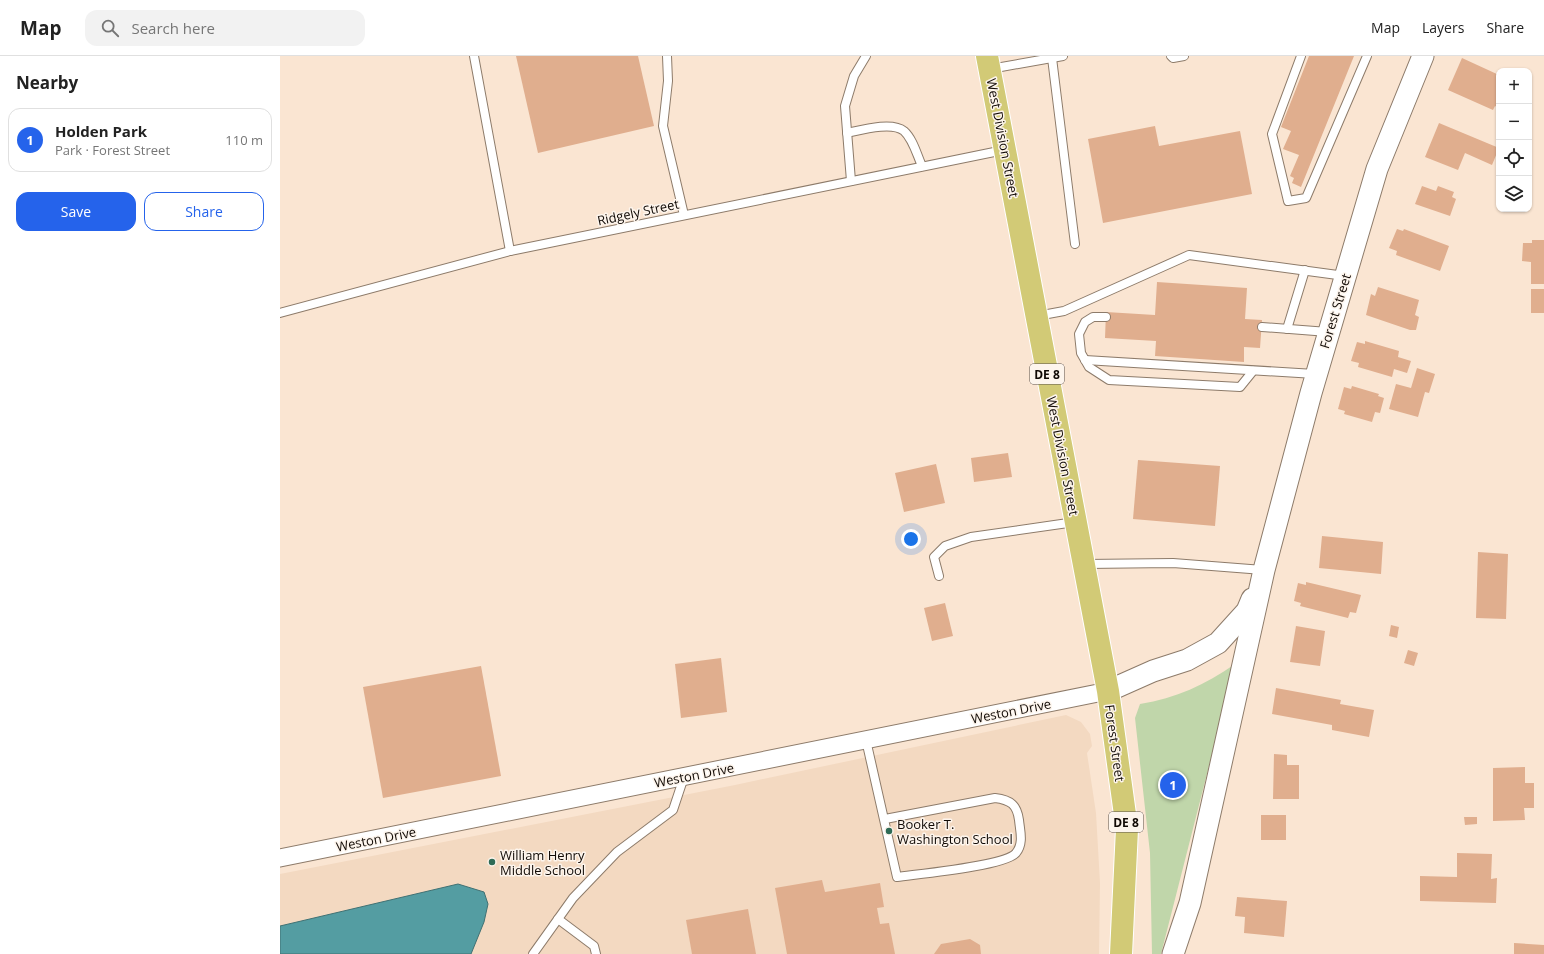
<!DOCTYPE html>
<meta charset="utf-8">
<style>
body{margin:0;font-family:"Open Sans",sans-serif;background:#f2f2f2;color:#222}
.controls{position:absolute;right:12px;top:12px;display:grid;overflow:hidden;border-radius:8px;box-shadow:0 1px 3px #0004}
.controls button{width:36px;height:36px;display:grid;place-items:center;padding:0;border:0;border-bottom:1px solid #e0e0e0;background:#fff;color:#222;font:20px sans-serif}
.you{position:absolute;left:631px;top:483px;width:14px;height:14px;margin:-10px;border:3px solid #fff;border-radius:50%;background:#1a73e8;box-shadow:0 0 0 6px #1a73e833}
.badge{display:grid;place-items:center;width:26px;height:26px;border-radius:50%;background:#2563eb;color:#fff;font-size:13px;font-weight:700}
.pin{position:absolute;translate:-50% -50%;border:2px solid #fff;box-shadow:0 1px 4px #0006}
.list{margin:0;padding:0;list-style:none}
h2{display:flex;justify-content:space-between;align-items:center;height:52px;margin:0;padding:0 16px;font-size:17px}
h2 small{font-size:13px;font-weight:400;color:#767676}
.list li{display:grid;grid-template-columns:26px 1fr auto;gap:12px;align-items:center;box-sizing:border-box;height:64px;margin:0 8px 8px;padding:0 8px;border:1px solid #e0e0e0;border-radius:12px}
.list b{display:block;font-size:15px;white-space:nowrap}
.list p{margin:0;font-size:13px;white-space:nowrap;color:#767676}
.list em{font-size:13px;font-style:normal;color:#767676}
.actions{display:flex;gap:8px;padding:12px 16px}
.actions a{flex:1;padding:9px 0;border:1px solid #2563eb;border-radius:12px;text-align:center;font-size:14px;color:#2563eb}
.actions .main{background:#2563eb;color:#fff}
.icon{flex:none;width:22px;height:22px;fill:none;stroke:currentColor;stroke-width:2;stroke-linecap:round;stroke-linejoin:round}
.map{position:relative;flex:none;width:1264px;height:898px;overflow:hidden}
header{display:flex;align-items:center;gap:24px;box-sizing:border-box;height:56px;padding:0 20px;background:#fff;border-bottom:1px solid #e0e0e0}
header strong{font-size:19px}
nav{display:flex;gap:22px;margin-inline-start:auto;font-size:14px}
.search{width:280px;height:36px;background:#f2f2f2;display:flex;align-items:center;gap:10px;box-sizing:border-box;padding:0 14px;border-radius:12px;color:#767676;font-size:15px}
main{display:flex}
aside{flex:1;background:#fff}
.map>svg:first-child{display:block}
.built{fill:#f3d9c1}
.green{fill:#c0d6aa}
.water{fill:#549da2;stroke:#407173}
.building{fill:#e0ae8e}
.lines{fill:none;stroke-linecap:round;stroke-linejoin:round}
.service-casing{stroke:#8d7b6a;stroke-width:10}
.minor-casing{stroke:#8d7b6a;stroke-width:19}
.tertiary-casing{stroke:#8d7b6a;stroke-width:23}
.trunk-casing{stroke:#fff;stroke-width:24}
.service{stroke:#fff;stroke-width:8}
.minor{stroke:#fff;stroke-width:17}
.tertiary{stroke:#fff;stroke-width:21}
.trunk{stroke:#d2ca76;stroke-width:22}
.poi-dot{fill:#2e6b56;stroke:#fdf5ed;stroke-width:1.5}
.labels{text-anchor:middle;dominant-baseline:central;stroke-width:3;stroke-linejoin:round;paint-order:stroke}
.shield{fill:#fdf5ed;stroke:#58504b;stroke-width:1}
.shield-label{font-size:12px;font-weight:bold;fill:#110a05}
.street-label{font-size:13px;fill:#110a05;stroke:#fdf5ed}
.poi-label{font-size:13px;fill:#110a05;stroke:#fdf5ed;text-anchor:start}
</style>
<header>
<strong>Map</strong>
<div class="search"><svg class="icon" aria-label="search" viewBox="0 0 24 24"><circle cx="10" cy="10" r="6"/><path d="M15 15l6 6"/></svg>Search here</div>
<nav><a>Map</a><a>Layers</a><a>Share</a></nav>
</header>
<main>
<aside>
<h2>Nearby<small></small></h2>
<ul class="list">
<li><span class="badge">1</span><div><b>Holden Park</b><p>Park · Forest Street</p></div><em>110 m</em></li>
</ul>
<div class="actions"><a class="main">Save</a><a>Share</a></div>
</aside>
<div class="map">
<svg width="1264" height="898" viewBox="0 0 1264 898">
<rect width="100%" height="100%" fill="#fae5d2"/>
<!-- built -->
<polygon class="built" points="786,659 801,666 810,678 812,690 807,697 816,757 820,827 819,898 0,898 0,818 455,729"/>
<!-- green -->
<path class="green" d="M955,608L881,898H872L870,797L855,662L860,648C896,642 925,629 955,608Z"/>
<!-- water -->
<polygon class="water" points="178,828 204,836 208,848 204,866 191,898 0,898 0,870"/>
<!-- building -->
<g class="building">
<polygon points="236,0 358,0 374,70 258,97"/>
<polygon points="1029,0 1074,0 1021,131 1012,127 1014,122 1010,120 1019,99 1003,93 1011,75 1001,71"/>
<polygon points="1182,2 1219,19 1219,52 1215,50 1213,54 1168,34"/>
<polygon points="1159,67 1219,92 1212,109 1185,97 1178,114 1145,101"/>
<polygon points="875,70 879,90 960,75 972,138 823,167 808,83"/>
<polygon points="1142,130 1156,135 1158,130 1174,136 1172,141 1176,143 1170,160 1135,148"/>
<polygon points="1117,173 1123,175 1124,173 1169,190 1160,215 1116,199 1117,195 1109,192"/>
<polygon points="1252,184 1264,184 1264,228 1251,228 1251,206 1242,205 1243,187 1252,187"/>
<polygon points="877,226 967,232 965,263 982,264 980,292 964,291 964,306 875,300 876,285 825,282 826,256 875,259"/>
<polygon points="1098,231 1139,244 1135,259 1139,261 1136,274 1130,274 1086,259 1091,238 1095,240"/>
<rect x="1251" y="233" width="13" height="24"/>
<polygon points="1085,285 1119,295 1118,301 1131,305 1127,317 1114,313 1112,321 1078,311 1079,307 1071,305 1077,286 1085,288"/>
<polygon points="1137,312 1155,318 1149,337 1145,336 1138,361 1109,353 1116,328 1131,332"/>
<polygon points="1072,330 1099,338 1098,340 1104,342 1100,357 1095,356 1092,366 1064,358 1065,355 1058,353 1064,331 1071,333"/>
<polygon points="728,397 732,421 694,426 691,402"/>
<polygon points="858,404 940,410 935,470 853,463"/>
<polygon points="656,408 665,447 624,456 615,417"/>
<polygon points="1042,480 1103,486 1101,518 1039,512"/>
<polygon points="1198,496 1228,498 1226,563 1196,562"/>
<polygon points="1026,526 1081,539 1076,557 1070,556 1068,562 1020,550 1021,547 1014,545 1018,527 1026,529"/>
<polygon points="665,547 673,580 652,585 644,552"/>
<polygon points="1111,569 1119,571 1117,582 1109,580"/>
<polygon points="1016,570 1045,575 1040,610 1010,606"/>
<polygon points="1128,594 1138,597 1134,610 1124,607"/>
<polygon points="441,602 447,656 401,662 395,608"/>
<polygon points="201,610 221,720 103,742 83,631"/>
<polygon points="996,632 1061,644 1060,648 1094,654 1089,681 1052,674 1052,669 992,658"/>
<polygon points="994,698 1007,699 1007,709 1019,709 1019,743 993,743"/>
<polygon points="1245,711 1245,727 1254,727 1254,752 1244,752 1245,764 1213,765 1213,712"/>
<rect x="981" y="759" width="25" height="25"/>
<polygon points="1184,761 1197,761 1197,768 1185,769"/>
<polygon points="1177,797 1212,798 1211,823 1217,822 1216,847 1140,845 1140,820 1177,821"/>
<polygon points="542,824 545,836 600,827 604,851 597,852 600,868 609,867 615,898 507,898 495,832"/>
<polygon points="957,841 1007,845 1004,881 964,877 965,861 955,860"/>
<polygon points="468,853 476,898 412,898 406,864"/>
<polygon points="690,883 700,889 701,898 654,898 661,888"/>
<polygon points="1234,887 1264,889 1264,898 1234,898"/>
</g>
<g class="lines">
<!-- service casing -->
<g class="service-casing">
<g id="service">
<polyline points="194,0 230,195"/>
<polyline points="387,0 388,25 383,70 404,159"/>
<polyline points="891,0 893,2 904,0"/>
<polyline points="1021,0 992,78 1008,145 1026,142 1087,0"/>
<polyline points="772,2 795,188"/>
<polyline points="710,13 783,0"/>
<path d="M567,77C581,74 612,65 624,75C633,83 637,99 642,110"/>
<polyline points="571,125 565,50 574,20 586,0"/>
<polyline points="0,257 230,195 724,94"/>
<polyline points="757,260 784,255 909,199 1065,220"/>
<polyline points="826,261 813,261 805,266 799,278 801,297 809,311 829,324 960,331 973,315"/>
<polyline points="982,271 1048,276"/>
<polyline points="1007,273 1025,214"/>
<polyline points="805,304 1035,318"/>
<polyline points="805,508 893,507 983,514"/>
<polyline points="659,520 654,501 665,490 691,481 795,466"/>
<path d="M586,684L617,821C638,818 725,810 736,797C744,787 740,775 739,764C737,749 731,744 715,742L605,763"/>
<polyline points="278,863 314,890 316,898"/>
<polyline points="253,898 293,842 337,796 393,754 404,721"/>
</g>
</g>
<!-- minor casing -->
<g class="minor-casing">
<polyline id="minor" points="0,802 828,635"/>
</g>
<!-- tertiary casing -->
<g class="tertiary-casing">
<g id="tertiary">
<polyline points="828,635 873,615 907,604 938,587 967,555 972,543"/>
<polyline points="893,898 910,847 984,514 1031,337 1097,113 1143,0"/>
</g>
</g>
<!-- trunk casing -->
<g class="trunk-casing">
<polyline id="trunk" points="707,0 828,635 847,773 841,898"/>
</g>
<!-- service -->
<use href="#service" class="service"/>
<!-- minor -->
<use href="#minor" class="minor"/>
<!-- tertiary -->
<use href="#tertiary" class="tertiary"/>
<!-- trunk -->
<use href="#trunk" class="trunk"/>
</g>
<!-- markers -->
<g class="poi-dot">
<circle cx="609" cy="775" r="4"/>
<circle cx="212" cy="806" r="4"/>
</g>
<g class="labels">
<!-- shield labels -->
<g class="shield">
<rect x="750" y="308" width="34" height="20" rx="3"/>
<rect x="829" y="756" width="34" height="20" rx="3"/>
</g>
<g class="shield-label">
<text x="767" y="318">DE 8</text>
<text x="846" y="766">DE 8</text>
</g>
<!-- street labels -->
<g class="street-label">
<text transform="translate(723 82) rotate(79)">West Division Street</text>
<text transform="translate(358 156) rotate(-12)">Ridgely Street</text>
<text transform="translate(1055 255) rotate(-73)">Forest Street</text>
<text transform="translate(783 400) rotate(79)">West Division Street</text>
<text transform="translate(731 655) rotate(-11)">Weston Drive</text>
<text transform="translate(835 687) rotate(82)">Forest Street</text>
<text transform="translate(414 719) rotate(-11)">Weston Drive</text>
<text transform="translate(96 783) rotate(-11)">Weston Drive</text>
</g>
<!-- poi labels -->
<g class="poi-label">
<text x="617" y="768">Booker T.<tspan x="617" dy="15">Washington School</tspan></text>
<text x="220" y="799">William Henry<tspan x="220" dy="15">Middle School</tspan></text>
</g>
</g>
</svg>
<div class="controls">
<button>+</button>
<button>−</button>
<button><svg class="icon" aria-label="locate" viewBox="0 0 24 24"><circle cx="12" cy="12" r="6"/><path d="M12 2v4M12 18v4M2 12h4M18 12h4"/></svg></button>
<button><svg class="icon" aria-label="layers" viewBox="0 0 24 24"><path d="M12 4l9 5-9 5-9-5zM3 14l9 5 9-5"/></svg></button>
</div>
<div class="you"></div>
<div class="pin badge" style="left:893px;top:729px">1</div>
</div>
</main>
